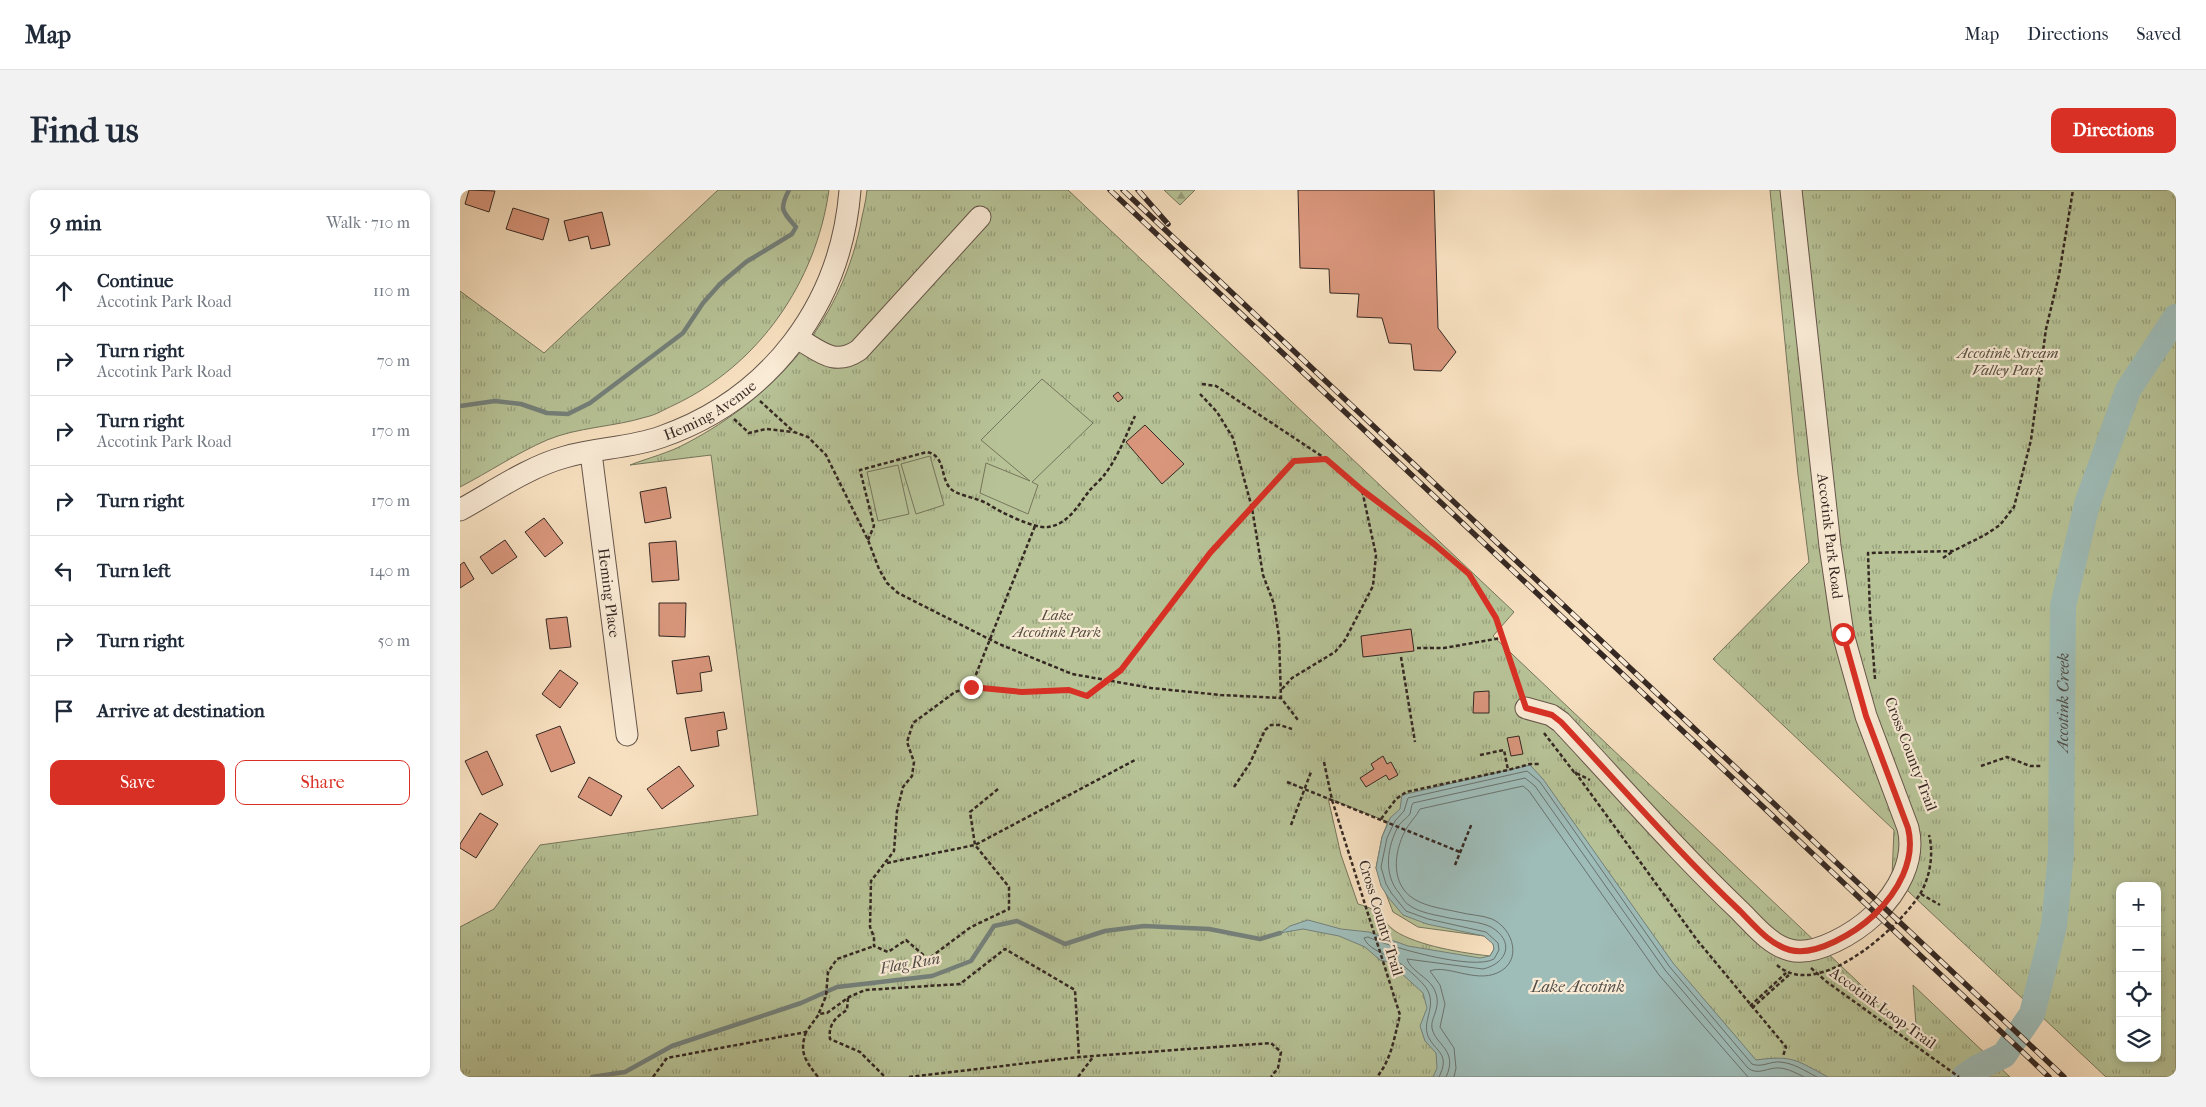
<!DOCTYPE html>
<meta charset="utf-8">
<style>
body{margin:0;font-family:"IM FELL French Canon",serif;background:#f2f2f3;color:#1f2937}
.controls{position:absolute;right:15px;bottom:15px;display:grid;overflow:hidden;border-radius:10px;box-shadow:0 2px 8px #0003}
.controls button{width:45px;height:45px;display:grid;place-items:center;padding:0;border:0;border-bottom:1px solid #e0e1e3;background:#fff;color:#1f2937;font:25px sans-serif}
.stop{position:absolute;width:15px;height:15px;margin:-11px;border:4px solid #d93025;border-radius:50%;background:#fff}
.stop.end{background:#d93025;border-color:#fff;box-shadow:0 1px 5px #0008}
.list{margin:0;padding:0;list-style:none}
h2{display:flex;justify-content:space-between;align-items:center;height:65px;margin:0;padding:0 20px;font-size:21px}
h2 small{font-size:16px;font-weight:400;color:#747a83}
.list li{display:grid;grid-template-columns:32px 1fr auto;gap:15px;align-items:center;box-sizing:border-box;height:70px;padding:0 20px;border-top:1px solid #e0e1e3}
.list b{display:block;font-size:19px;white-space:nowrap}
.list p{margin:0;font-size:16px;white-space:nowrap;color:#747a83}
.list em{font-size:16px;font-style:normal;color:#747a83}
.actions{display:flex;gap:10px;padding:15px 20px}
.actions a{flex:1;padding:11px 0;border:1px solid #d93025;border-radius:10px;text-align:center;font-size:18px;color:#d93025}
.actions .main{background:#d93025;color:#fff}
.icon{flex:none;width:28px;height:28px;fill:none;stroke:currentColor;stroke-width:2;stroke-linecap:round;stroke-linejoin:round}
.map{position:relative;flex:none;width:1716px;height:887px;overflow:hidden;border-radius:10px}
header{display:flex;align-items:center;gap:30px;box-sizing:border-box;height:70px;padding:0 25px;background:#fff;border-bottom:1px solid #e0e1e3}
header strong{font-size:24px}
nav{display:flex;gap:28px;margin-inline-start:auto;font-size:18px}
.intro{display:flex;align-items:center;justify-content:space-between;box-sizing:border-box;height:120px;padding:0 30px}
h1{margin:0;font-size:35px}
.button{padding:12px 22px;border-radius:10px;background:#d93025;color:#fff;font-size:18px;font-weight:700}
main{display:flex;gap:30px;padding:0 30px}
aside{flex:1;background:#fff;border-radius:10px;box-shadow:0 2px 8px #0003}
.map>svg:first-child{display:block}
.forest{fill:url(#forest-firs);stroke:#76765d}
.park{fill:url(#park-tufts);stroke:#76765d;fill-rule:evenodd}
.garden{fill:#b7c397;stroke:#76765d}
.water{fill:#9ebcb8;stroke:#74817c}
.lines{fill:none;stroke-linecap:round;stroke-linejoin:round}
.shore{stroke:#6a726e;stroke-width:1}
.stream{stroke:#74817c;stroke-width:4.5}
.river{stroke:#9ebcb8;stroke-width:26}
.building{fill:#d9967c;stroke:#352823}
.minor-casing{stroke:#66564a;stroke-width:23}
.path{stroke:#352823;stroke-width:2.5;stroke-dasharray:4 2.5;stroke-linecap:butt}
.minor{stroke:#faebd6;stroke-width:21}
.rail-casing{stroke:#352823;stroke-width:5.5}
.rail{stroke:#faebd6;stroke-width:4;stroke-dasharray:11;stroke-linecap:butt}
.route{stroke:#d93025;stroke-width:6}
.labels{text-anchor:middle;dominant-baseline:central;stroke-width:4.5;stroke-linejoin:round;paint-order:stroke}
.park-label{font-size:15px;font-style:italic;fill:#564f40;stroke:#faebd6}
.street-label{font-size:15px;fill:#352823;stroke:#faebd6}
.water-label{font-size:16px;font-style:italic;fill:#4f4d48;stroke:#faebd6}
</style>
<header>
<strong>Map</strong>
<nav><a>Map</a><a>Directions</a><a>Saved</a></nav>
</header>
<div class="intro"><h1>Find us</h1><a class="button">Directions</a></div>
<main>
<aside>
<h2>9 min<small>Walk · 710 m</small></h2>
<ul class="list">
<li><svg class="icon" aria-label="ahead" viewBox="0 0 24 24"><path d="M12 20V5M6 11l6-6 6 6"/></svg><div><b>Continue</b><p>Accotink Park Road</p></div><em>110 m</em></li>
<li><svg class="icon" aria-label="right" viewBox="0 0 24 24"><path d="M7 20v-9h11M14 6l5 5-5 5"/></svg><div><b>Turn right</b><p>Accotink Park Road</p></div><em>70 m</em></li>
<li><svg class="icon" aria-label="right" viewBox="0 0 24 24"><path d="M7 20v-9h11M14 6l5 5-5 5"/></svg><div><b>Turn right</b><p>Accotink Park Road</p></div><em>170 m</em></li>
<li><svg class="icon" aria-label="right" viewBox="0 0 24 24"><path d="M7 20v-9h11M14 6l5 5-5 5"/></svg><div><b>Turn right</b></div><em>170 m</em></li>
<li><svg class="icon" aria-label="left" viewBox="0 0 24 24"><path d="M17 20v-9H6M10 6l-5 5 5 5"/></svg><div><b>Turn left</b></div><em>140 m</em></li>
<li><svg class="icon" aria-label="right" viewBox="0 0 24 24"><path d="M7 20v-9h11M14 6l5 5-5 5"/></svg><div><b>Turn right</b></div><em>50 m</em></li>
<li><svg class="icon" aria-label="arrive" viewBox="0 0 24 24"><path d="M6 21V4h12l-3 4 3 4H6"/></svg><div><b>Arrive at destination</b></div></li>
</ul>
<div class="actions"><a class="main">Save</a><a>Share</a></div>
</aside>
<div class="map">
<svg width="1716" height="887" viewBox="0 0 1716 887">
<defs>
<pattern id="forest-firs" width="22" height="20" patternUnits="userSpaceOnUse" patternTransform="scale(1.25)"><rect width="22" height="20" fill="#b7c397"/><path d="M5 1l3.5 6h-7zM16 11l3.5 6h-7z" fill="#969e7b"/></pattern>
<pattern id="park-tufts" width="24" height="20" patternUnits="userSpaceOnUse" patternTransform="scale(1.25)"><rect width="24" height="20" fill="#b7c397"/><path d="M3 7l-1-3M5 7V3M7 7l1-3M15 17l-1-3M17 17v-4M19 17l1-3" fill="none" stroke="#969e7b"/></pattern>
</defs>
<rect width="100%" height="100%" fill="#f7e0c0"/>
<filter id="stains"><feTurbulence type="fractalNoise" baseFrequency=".004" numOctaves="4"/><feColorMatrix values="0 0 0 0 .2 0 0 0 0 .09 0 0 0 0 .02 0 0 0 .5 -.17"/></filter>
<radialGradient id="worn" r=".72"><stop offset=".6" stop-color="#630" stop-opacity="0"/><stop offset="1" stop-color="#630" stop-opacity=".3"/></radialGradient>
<!-- forest -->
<polygon class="forest" points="704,0 735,0 720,15"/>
<!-- park -->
<g class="park">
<path d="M258,0H369C356,92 299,175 214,215C205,219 196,225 186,227C154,237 118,237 87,250C57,263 29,282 0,297V101L84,163Z"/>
<path d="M407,0H608L1054,422L1033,446L1457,848L1453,795L1550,887H0V737L34,719L80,655L298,625L251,265L170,275C188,268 209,263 227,253C314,207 379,135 400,37C402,25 406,12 407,0ZM868,608L928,632L922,647L916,678L933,722L958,737L1024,746L1033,753L1034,759L1030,766C1003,763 958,756 935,741C918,728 924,721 898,714L881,665Z"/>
<path d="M1310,0H1716V887H1646L1432,686L1434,640L1253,469L1349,372L1338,285ZM1660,696H1697V868H1660Z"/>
</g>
<!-- garden -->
<g class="garden">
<polygon points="582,189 633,233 572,292 578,295 568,324 520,303 526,273 570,291 521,250"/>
<polygon points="470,266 484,315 456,324 441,274"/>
<polygon points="438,275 449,324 418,331 407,282"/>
</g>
<!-- water -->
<path class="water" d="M1070,575L1083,589L1213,773L1296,870C1333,865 1336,870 1368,887H973L977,878L976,863L965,851L960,836L967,818L963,803L929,772L920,770L905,757L879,746L843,739L820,743L830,736L848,730L881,739L909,742L948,756L1020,768L1030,766L1034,759L1033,754L1024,746L967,734L943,725L928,707L921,696L916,678L922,647L930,628L940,619L942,605Z"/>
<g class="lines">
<!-- shore -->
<g class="shore">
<path d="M979,887C991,863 975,862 968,846C962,831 976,818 968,801C964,792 940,772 931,767C922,764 907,757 904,748L908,747C930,757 1013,781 1034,769L1039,760L1038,753L1026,742L968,729L946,721L932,704L926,694L921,677L927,648L935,631L944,621L948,608L1067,581L1080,592L1209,776L1292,874C1301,878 1311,871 1320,872C1334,873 1345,881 1357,887"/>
<path d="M986,887C999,860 975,855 972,838C970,827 984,816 973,797C967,787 950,780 947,769L1023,779C1048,773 1055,751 1031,737C1022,732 1000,730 989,728C977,725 959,723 949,715C945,713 942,707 939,703C923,684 927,656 939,635C942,631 947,628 950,624C951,620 951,616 953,613L1065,588L1075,596L1205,780L1288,878C1298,886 1308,877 1320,878C1329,879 1336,883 1344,887"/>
<path d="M994,887L996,878L994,858L980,837L985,814L980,795L970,781C986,774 1015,793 1037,783C1063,772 1054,739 1032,729C1022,725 1009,725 998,722C985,719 967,717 954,709C930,694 934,662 945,641C949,633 956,627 960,619L1063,596L1069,601L1199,785L1288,887"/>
</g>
<!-- stream -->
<g class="stream">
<path d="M0,216L35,211L61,214L87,223L108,224L130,213L223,143L243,113L260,94L286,72L332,44L336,37C322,21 319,19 329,0"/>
<polyline points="132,887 165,882 212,856 341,813 377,797 472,786 511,771 534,736 557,731 605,754 645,741 684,736 749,739 800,749 820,743"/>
</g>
<!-- river -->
<path class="river" id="s1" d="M1504,887L1517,878L1544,865L1572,824L1594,736L1601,664L1603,416L1627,314L1668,200L1716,127"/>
</g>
<!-- building -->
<g class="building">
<polygon points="9,0 35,1 29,22 5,14"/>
<polygon points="838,0 974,0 978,138 996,162 981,181 954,180 951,154 929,153 922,128 897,127 899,104 870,103 869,79 840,78"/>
<polygon points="53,18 89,29 83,50 46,39"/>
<polygon points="142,22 150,55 131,59 128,46 109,51 104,31"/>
<polygon points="658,202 663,208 658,212 653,206"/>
<polygon points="685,235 724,274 702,294 666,252"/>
<polygon points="206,297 211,328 185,333 180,302"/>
<polygon points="84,328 103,353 85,367 65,342"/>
<polygon points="45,350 57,367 32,384 20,367"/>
<polygon points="216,351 219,390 192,392 189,353"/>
<polygon points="4,372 14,389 0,398 0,375"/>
<polygon points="199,413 226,413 225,447 199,446"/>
<polygon points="107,427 111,457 90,459 86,429"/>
<polygon points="951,439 954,461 903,467 901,446"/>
<polygon points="249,466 252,481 240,483 242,501 217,504 212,471"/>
<polygon points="100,480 118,493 100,518 82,504"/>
<polygon points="1029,501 1029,523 1013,523 1014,502"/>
<polygon points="264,522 267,539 257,541 259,556 231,561 225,528"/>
<polygon points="100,536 115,573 91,582 76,545"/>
<polygon points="1059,546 1063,564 1051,566 1047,548"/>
<polygon points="27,561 43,595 22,605 5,571"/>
<polygon points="923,566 927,574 931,572 938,585 929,590 926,585 906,597 900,588 914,579 911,574"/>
<polygon points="219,576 234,596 202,619 187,599"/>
<polygon points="129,587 162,606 151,626 118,607"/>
<polygon points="20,623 38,634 16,668 0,658 0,654"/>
</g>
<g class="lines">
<!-- minor casing -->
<g class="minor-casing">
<g id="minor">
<path d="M337,148C360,161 374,177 399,160L520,27"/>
<path id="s2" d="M131,263L167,545"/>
<path id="s3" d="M0,320C33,302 68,277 105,267C136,258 170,258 201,247C310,209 381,115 390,0"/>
<path d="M1066,518L1091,525L1101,532C1160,595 1217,661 1280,721C1294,735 1310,755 1330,760C1356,767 1396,742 1414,725C1438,702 1456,670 1448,638L1406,526L1383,444L1370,356L1331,0"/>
</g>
</g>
<!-- path -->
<g class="path">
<polyline points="742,194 756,196 866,269 902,300 974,354 1009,384 1036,428 1060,502"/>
<polyline points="740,204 757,222 773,248 792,318 803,385 814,414 819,447 821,508 838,530"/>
<polyline points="300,211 334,242 348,247 366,265 408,350 419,379 427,393 438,403 539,454 612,484 691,498 761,505 821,508"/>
<polyline points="274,229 289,243 306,239 333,242"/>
<path d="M408,350L414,336L400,280L467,262C486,266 480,287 490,298C497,306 516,307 528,314C540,322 574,339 588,337C609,334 618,315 630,300C634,295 641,290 645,284C658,267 666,245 675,226"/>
<polyline points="1483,368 1492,362"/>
<polyline points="957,458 984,458 1041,448"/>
<polyline points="941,467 955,552"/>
<polyline points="1415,489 1410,423 1408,363 1493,361 1525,345 1540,335 1554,317 1571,250 1586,139 1599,85 1613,0"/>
<polyline points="511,497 575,336"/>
<polyline points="822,499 832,488 875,462 885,450 913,396 916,365 902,300"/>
<polyline points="1084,543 1114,582 1130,590"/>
<polyline points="1020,565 1044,560 1048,580"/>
<path d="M864,572L872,610L940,825C934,848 932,868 917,887"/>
<polyline points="1521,576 1547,567 1570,576 1581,576"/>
<polyline points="1115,582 1237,750 1326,857 1323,866"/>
<polyline points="827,592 1000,662"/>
<polyline points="774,597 790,573 805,540 811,535 820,535 832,539"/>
<polyline points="538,599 510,622 515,655 549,697 549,719 511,737 468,769 446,750 428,762 414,756 414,747 410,737 411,691 434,661 437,621 443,597 452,586 454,572 447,552 453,533 495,502 511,497 561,502 609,501 627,506 661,480 750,363 834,271 864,269"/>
<polyline points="921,629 936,609 946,602 1048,580 1070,574 1079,574"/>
<polyline points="831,635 851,582"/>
<polyline points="427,673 515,655 675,570"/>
<polyline points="995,675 1012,633"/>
<polyline points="1461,704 1480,715"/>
<path d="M1317,775C1357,812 1439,738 1460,704C1470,688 1474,663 1469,645"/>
<polyline points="1351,778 1367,792 1499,887"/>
<path d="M388,808L387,820C376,827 368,834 370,849L400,862L425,887"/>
<polyline points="1290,816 1326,783"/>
<polyline points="1292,818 1330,784"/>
<polyline points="359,823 366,806 368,782 377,769 414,756"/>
<path d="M346,842C339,863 345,870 358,887"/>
<polyline points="193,887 207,868 346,842 359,824 367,823 389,807 405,800 500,794 545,759 615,800 619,867"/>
<polyline points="449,887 619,867 811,853 821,862 818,878 811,887"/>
<polyline points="618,887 633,867"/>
</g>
<!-- minor -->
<use href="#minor" class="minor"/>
<!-- rail casing -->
<g class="rail-casing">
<g id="rail">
<polyline points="650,0 1589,887"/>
<polyline points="663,0 1604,887"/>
<polyline points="678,0 708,34"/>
</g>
</g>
<!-- rail -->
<use href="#rail" class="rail"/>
</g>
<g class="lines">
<!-- route -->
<path class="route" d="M511,497L562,502L609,500L627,506L661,480L750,363L834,271L866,269L902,300L974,354L1009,384L1036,428L1066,518L1092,525L1101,532C1160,595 1217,661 1280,721C1294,735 1310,755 1330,760C1356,767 1396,742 1414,725C1438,702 1456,670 1448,638L1406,526L1383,444"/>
</g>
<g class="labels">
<!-- park labels -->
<g class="park-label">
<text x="1548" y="163">Accotink Stream<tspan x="1548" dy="17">Valley Park</tspan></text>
<text x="597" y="425">Lake<tspan x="597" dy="17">Accotink Park</tspan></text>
</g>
<!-- street labels -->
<g class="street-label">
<text stroke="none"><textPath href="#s3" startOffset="272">Heming Avenue</textPath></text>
<text transform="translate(1370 346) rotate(83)">Accotink Park Road</text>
<text stroke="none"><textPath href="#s2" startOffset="141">Heming Place</textPath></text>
<text transform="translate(1451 564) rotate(69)">Cross County Trail</text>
<text transform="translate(921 728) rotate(73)">Cross County Trail</text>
<text transform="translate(1423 818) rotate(36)">Accotink Loop Trail</text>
</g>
<!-- water labels -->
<g class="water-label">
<text stroke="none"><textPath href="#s1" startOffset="410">Accotink Creek</textPath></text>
<text transform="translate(450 773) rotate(-10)">Flag Run</text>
<text x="1118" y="796">Lake Accotink</text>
</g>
</g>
<rect width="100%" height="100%" filter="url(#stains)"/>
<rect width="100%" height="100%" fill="url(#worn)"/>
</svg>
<div class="controls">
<button>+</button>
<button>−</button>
<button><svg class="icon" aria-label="locate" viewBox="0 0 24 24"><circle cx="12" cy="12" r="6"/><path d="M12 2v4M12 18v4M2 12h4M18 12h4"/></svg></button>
<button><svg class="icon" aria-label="layers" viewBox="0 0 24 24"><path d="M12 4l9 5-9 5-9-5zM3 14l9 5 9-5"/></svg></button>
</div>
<div class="stop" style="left:1383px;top:444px"></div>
<div class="stop end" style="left:511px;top:497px"></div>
</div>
</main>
